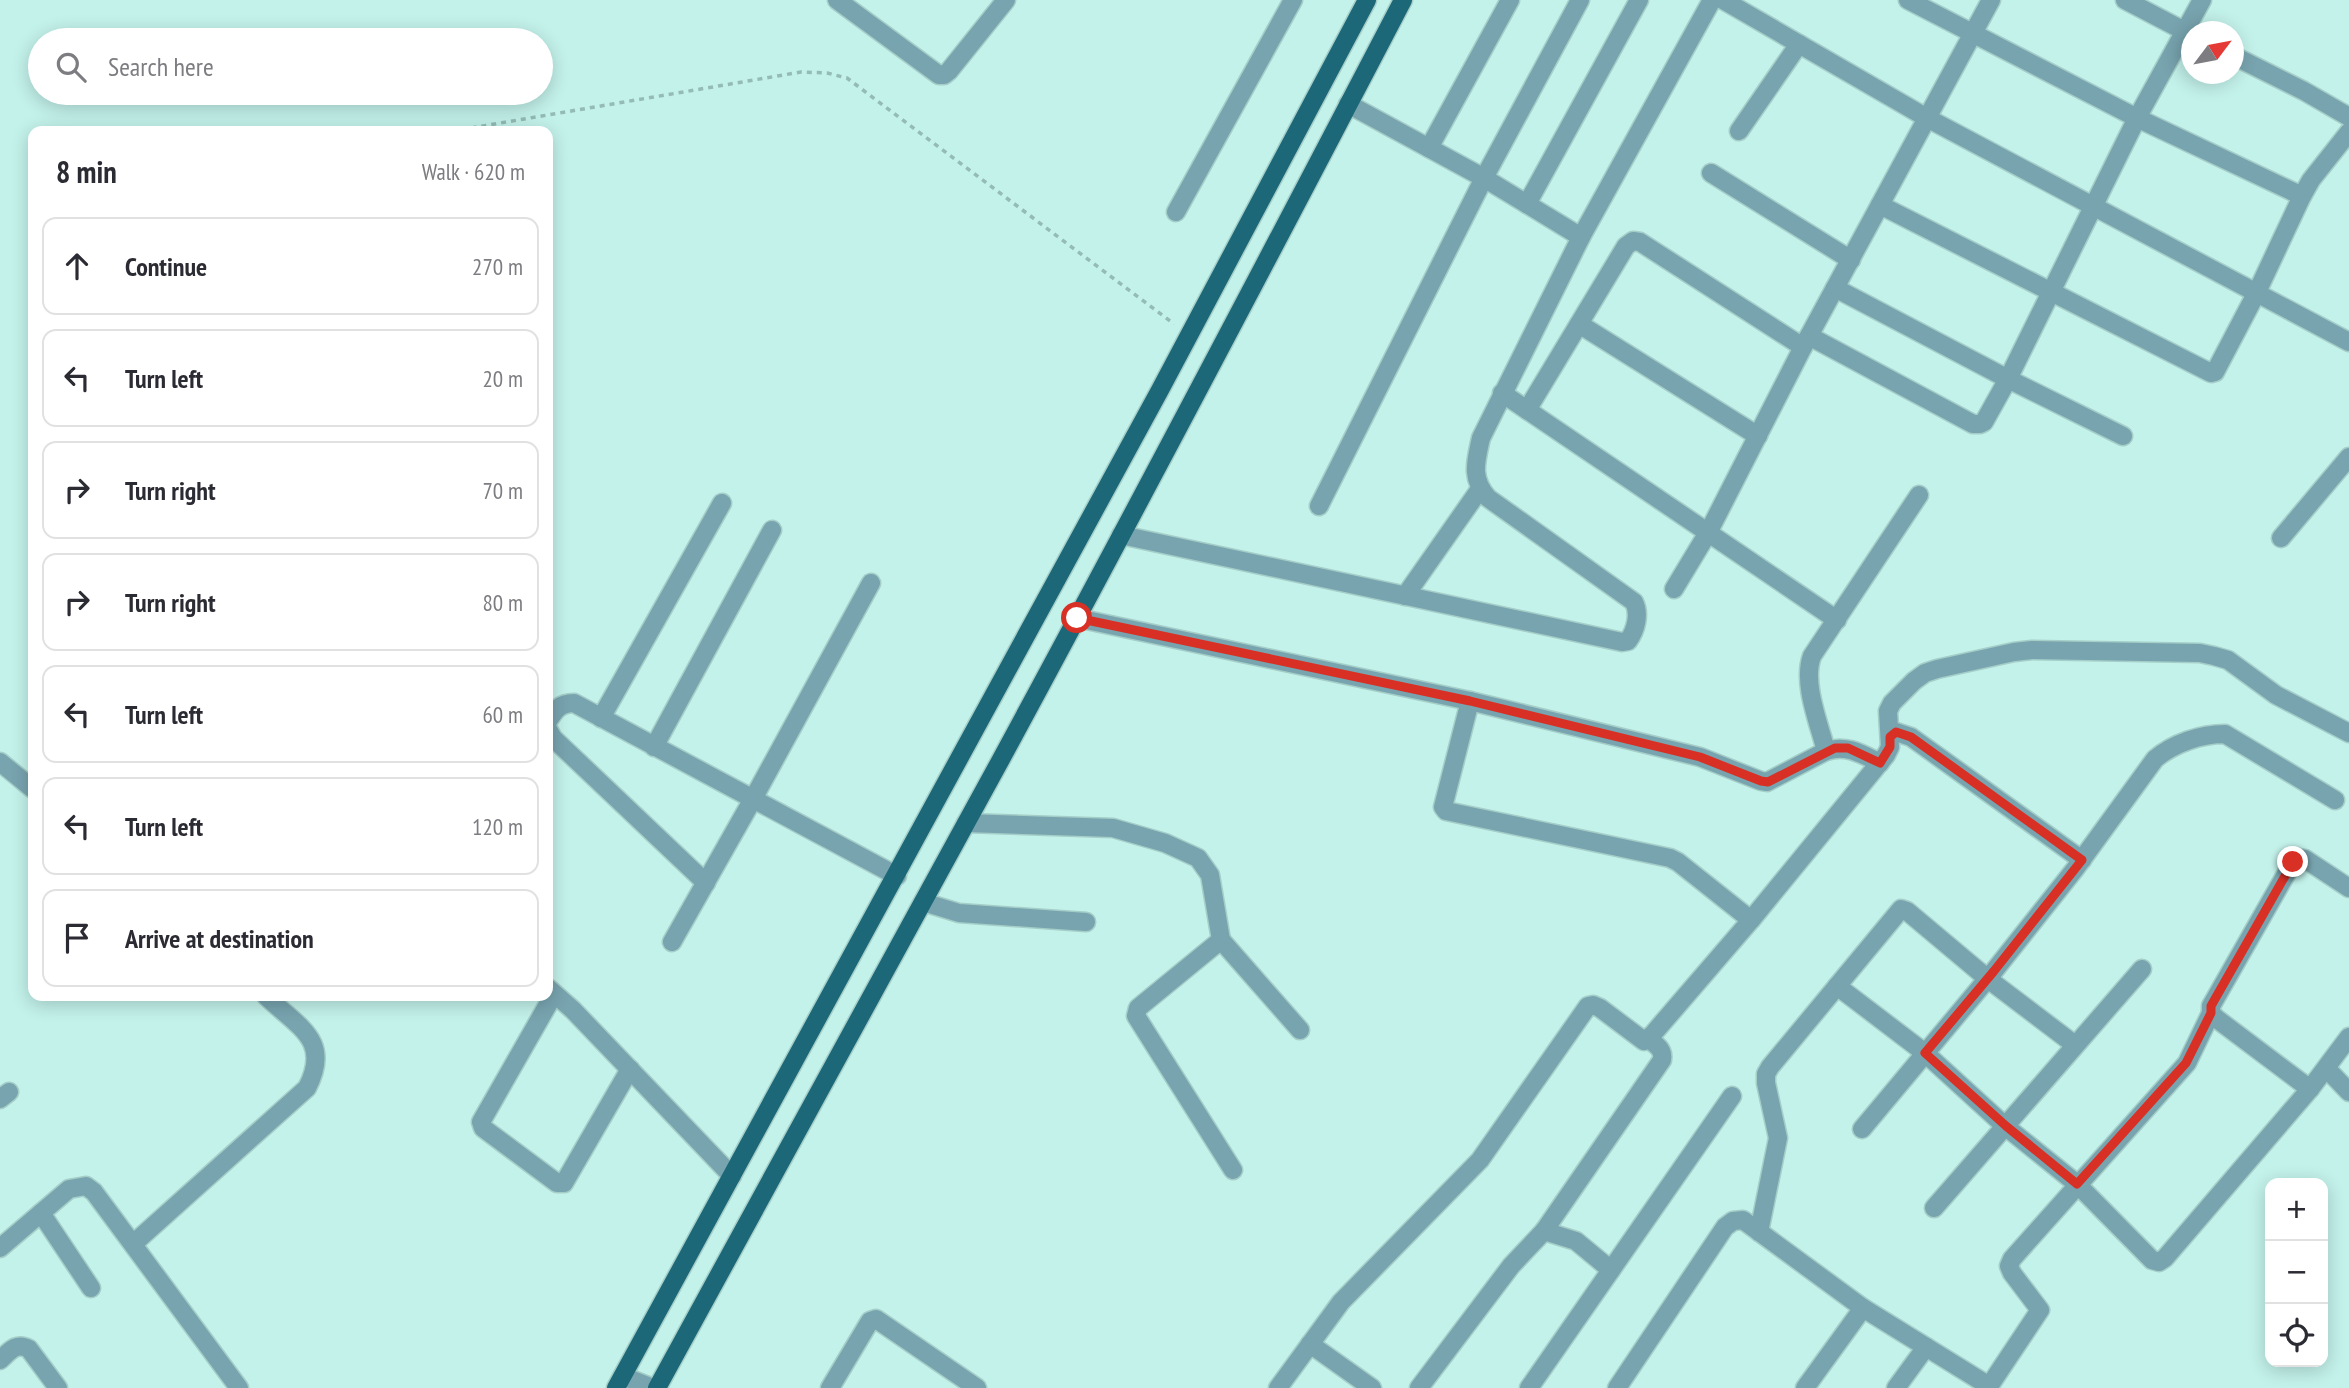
<!DOCTYPE html>
<meta charset="utf-8">
<style>
body{margin:0;font-family:"PT Sans Narrow",sans-serif;background:#f7f7f7;color:#2b2b33}
.controls{position:absolute;right:21px;bottom:21px;display:grid;overflow:hidden;border-radius:14px;box-shadow:0 4px 18px #0003}
.controls button{width:63px;height:63px;display:grid;place-items:center;padding:0;border:0;border-bottom:2px solid #e1e1e2;background:#fff;color:#2b2b33;font:35px sans-serif}
.compass{position:absolute;left:2181px;top:21px;width:63px;height:63px;border-radius:50%;background:#fff;box-shadow:0 4px 18px #0003;rotate:58deg}
.stop{position:absolute;width:21px;height:21px;margin:-16px;border:5px solid #d93025;border-radius:50%;background:#fff}
.stop.end{background:#d93025;border-color:#fff;box-shadow:0 2px 7px #0008}
.list{margin:0;padding:0;list-style:none}
h2{display:flex;justify-content:space-between;align-items:center;height:91px;margin:0;padding:0 28px;font-size:30px}
h2 small{font-size:23px;font-weight:400;color:#7c7c81}
.list li{display:grid;grid-template-columns:46px 1fr auto;gap:21px;align-items:center;box-sizing:border-box;height:98px;margin:0 14px 14px;padding:0 14px;border:2px solid #e1e1e2;border-radius:14px}
.list b{display:block;font-size:26px;white-space:nowrap}
.list em{font-size:23px;font-style:normal;color:#7c7c81}
.icon{flex:none;width:38px;height:38px;fill:none;stroke:currentColor;stroke-width:2;stroke-linecap:round;stroke-linejoin:round}
.map{position:relative;flex:none;width:2349px;height:1388px;overflow:hidden}
.search{position:absolute;background:#fff;box-shadow:0 4px 18px #0003;left:28px;top:28px;width:525px;height:77px;display:flex;align-items:center;gap:18px;box-sizing:border-box;padding:0 24px;border-radius:38px;color:#7c7c81;font-size:26px}
.panel{position:absolute;background:#fff;box-shadow:0 4px 18px #0003;left:28px;top:126px;width:525px;height:875px;border-radius:14px}
.map>svg:first-child{display:block}
.lines{fill:none;stroke-linecap:round;stroke-linejoin:round}
.minor-casing{stroke:#a5cec8;stroke-width:21}
.major-casing{stroke:#a5cec8;stroke-width:21}
.path{stroke:#94bbb5;stroke-width:3.5;stroke-dasharray:5 5;stroke-linecap:butt}
.minor{stroke:#78a4af;stroke-width:18}
.major{stroke:#1c6878;stroke-width:18}
.route{stroke:#d93025;stroke-width:9}
</style>
<div class="map">
<svg width="2349" height="1388" viewBox="0 0 2349 1388">
<rect width="100%" height="100%" fill="#c3f2eb"/>
<g class="lines">
<!-- minor casing -->
<g class="minor-casing">
<g id="minor">
<polyline points="837,0 939,75 944,75 949,71 1006,0"/>
<polyline points="1723,0 1927,118 2349,342"/>
<polyline points="1908,0 2137,118 2302,196"/>
<polyline points="2125,0 2192,35"/>
<polyline points="2234,56 2304,91 2349,117"/>
<polyline points="1348,104 1484,178 1581,237"/>
<polyline points="1739,131 1799,44"/>
<polyline points="1429,148 1510,0"/>
<polyline points="1711,173 1851,260"/>
<polyline points="1527,204 1639,0"/>
<polyline points="1880,205 2211,373 2215,372 2257,292 2302,196 2311,180 2349,132"/>
<polyline points="1176,212 1293,0"/>
<polyline points="1835,288 2008,379 2123,436"/>
<polyline points="1579,324 1758,436"/>
<polyline points="1809,336 1973,424 1980,424 1984,422 2008,379 2137,118 2202,0"/>
<polyline points="1502,393 1837,620"/>
<polyline points="1527,410 1626,246 1633,241 1640,242 1803,347"/>
<polyline points="1319,506 1484,178 1580,0"/>
<path d="M1121,535L1622,642L1628,641C1636,630 1640,614 1634,602L1488,498C1470,478 1476,461 1481,438L1581,237L1712,0"/>
<polyline points="2281,538 2349,457"/>
<polyline points="1674,589 1709,531 1803,347 1991,0"/>
<polyline points="1405,596 1480,489"/>
<path d="M1077,618L1470,701L1700,757L1761,781L1767,782L1826,751C1846,744 1862,754 1880,763"/>
<polyline points="1470,701 1443,807 1446,811 1670,858 1678,862 1751,920"/>
<polyline points="601,718 722,503"/>
<path d="M548,721C555,710 560,703 574,703L897,876"/>
<polyline points="548,729 553,738 706,883"/>
<polyline points="1890,737 1896,732 1911,737 2082,860"/>
<polyline points="654,747 772,530"/>
<path d="M1826,751C1819,723 1802,683 1812,656L1919,495"/>
<polyline points="0,762 33,789"/>
<polyline points="966,823 1113,828 1165,843 1198,858 1210,875 1221,940 1138,1008 1136,1016 1233,1170"/>
<polyline points="923,902 959,913 1086,922"/>
<polyline points="1221,940 1300,1030"/>
<polyline points="672,942 753,799 871,583"/>
<polyline points="1837,986 1925,1053 2005,1126 2077,1184 2152,1260 2159,1262 2165,1258 2310,1089 2349,1037"/>
<polyline points="548,988 573,1010 732,1176"/>
<polyline points="554,994 481,1122 483,1128 557,1183 564,1183 630,1069"/>
<polyline points="2327,1069 2349,1092"/>
<polyline points="2310,1089 2217,1019 2211,1013 2211,1006 2293,862 2299,858 2305,859 2349,888"/>
<polyline points="0,1099 9,1092"/>
<path d="M1862,1129L1994,971L2075,869L2155,759C2174,743 2201,734 2225,734L2335,800"/>
<polyline points="1934,1208 2142,969"/>
<polyline points="41,1213 91,1288"/>
<path d="M1544,1231L1662,1060C1664,1049 1656,1045 1649,1039"/>
<polyline points="1759,1232 1778,1138 1766,1083 1766,1074 1770,1067 1901,909 1907,911 1988,979 2075,1045"/>
<path d="M133,1244L307,1088C332,1040 298,1027 266,996"/>
<polyline points="0,1248 69,1189 86,1186 94,1192 239,1388"/>
<polyline points="1310,1344 1372,1388"/>
<path d="M0,1360C10,1351 16,1342 29,1349L58,1388"/>
<polyline points="623,1376 653,1388"/>
<polyline points="830,1388 870,1321 876,1319 977,1388"/>
<polyline points="1278,1388 1341,1302 1480,1160 1588,1006 1593,1005 1600,1008 1644,1041 1652,1035 1751,920 1886,755 1890,747 1888,711 1892,703 1914,681 1925,673 1937,669 2014,652 2032,650 2200,653 2214,656 2228,660 2276,695 2349,733"/>
<polyline points="1419,1388 1511,1266 1544,1231 1576,1241 1611,1270"/>
<polyline points="1529,1388 1732,1096"/>
<polyline points="1617,1388 1725,1227 1733,1221 1743,1220 1863,1308 1989,1386"/>
<polyline points="1805,1388 1863,1308"/>
<polyline points="1896,1388 1926,1347"/>
<polyline points="1988,1388 2040,1310 2012,1273 2009,1266 2012,1259 2187,1063 2211,1013"/>
</g>
</g>
<!-- major casing -->
<g class="major-casing">
<g id="major">
<polyline points="616,1388 1160,390 1367,0"/>
<path d="M657,1388C770,1179 886,972 999,763C1136,510 1270,255 1403,0"/>
</g>
</g>
<!-- path -->
<polyline class="path" points="462,131 471,128 801,72 827,73 847,78 1174,324"/>
<!-- minor -->
<use href="#minor" class="minor"/>
<!-- major -->
<use href="#major" class="major"/>
</g>
<g class="lines">
<!-- route -->
<polyline class="route" points="1077,618 1470,701 1700,757 1761,781 1768,782 1835,748 1848,748 1880,763 1890,747 1890,737 1896,732 1911,737 2082,860 1994,971 1925,1053 2006,1126 2077,1184 2186,1063 2211,1013 2211,1006 2293,862"/>
</g>
</svg>
<div class="controls">
<button>+</button>
<button>−</button>
<button><svg class="icon" aria-label="locate" viewBox="0 0 24 24"><circle cx="12" cy="12" r="6"/><path d="M12 2v4M12 18v4M2 12h4M18 12h4"/></svg></button>
</div>
<svg class="compass" viewBox="-18 -18 36 36"><path d="M0-13l5 13h-10z" fill="#e53935"/><path d="M0 13l5-13h-10z" fill="#7c7c81"/></svg>
<div class="stop" style="left:1077px;top:618px"></div>
<div class="stop end" style="left:2293px;top:862px"></div>
<div class="search"><svg class="icon" aria-label="search" viewBox="0 0 24 24"><circle cx="10" cy="10" r="6"/><path d="M15 15l6 6"/></svg>Search here</div>
<section class="panel">
<h2>8 min<small>Walk · 620 m</small></h2>
<ul class="list">
<li><svg class="icon" aria-label="ahead" viewBox="0 0 24 24"><path d="M12 20V5M6 11l6-6 6 6"/></svg><div><b>Continue</b></div><em>270 m</em></li>
<li><svg class="icon" aria-label="left" viewBox="0 0 24 24"><path d="M17 20v-9H6M10 6l-5 5 5 5"/></svg><div><b>Turn left</b></div><em>20 m</em></li>
<li><svg class="icon" aria-label="right" viewBox="0 0 24 24"><path d="M7 20v-9h11M14 6l5 5-5 5"/></svg><div><b>Turn right</b></div><em>70 m</em></li>
<li><svg class="icon" aria-label="right" viewBox="0 0 24 24"><path d="M7 20v-9h11M14 6l5 5-5 5"/></svg><div><b>Turn right</b></div><em>80 m</em></li>
<li><svg class="icon" aria-label="left" viewBox="0 0 24 24"><path d="M17 20v-9H6M10 6l-5 5 5 5"/></svg><div><b>Turn left</b></div><em>60 m</em></li>
<li><svg class="icon" aria-label="left" viewBox="0 0 24 24"><path d="M17 20v-9H6M10 6l-5 5 5 5"/></svg><div><b>Turn left</b></div><em>120 m</em></li>
<li><svg class="icon" aria-label="arrive" viewBox="0 0 24 24"><path d="M6 21V4h12l-3 4 3 4H6"/></svg><div><b>Arrive at destination</b></div></li>
</ul>
</section>
</div>
